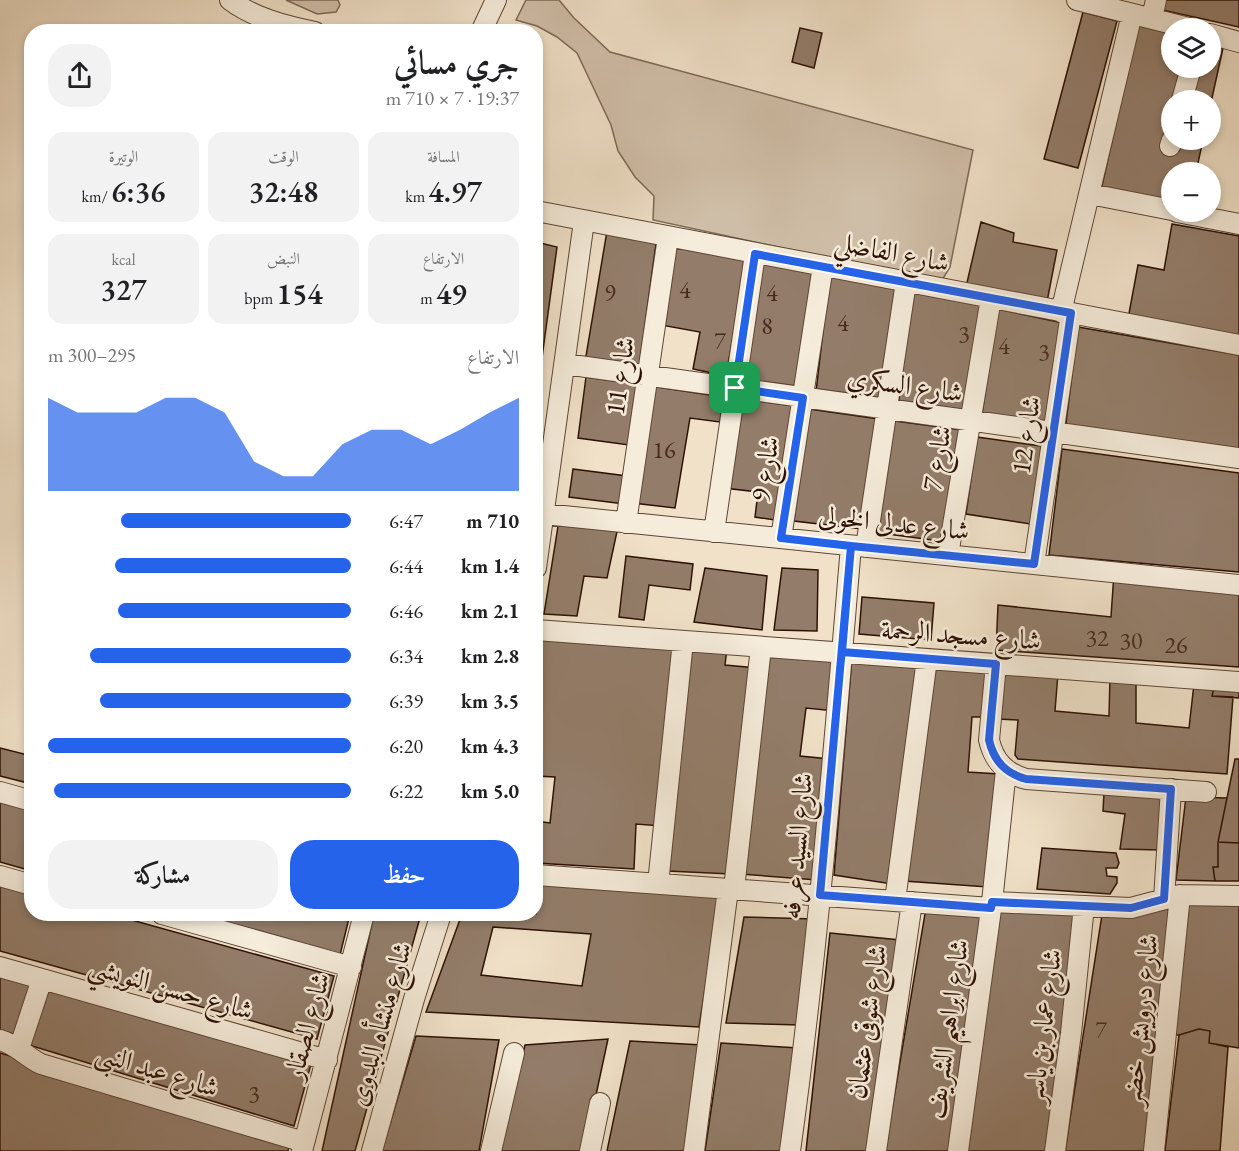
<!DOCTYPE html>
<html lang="ar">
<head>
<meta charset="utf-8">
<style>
	:root { --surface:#fff; --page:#f2f2f2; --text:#202124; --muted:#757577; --accent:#2563eb }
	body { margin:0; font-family:"EB Garamond",Amiri,serif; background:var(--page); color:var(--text); direction:rtl; height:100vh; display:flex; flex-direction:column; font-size:22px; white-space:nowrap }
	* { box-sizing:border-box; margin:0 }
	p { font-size:20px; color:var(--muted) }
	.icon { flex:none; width:33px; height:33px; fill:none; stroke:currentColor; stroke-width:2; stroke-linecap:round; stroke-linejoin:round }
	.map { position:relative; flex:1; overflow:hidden; direction:ltr }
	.panel { position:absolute; left:24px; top:24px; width:519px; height:897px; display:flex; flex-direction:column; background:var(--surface); border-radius:24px; box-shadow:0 3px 9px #0003; direction:rtl }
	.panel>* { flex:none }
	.tools { position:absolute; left:1161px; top:18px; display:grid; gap:12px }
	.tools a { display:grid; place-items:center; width:60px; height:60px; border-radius:50%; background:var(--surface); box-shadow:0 3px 9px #0003; font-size:30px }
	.pin { position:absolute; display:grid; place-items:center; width:51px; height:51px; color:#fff; margin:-26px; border-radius:12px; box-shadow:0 3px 9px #0006 }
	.round { display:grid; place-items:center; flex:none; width:63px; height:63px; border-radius:24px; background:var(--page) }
	.overview { display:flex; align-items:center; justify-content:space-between; height:102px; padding:0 24px }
	h1 { font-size:33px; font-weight:600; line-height:45px }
	.figures { display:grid; grid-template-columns:repeat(3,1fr); gap:9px; height:102px; padding:6px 24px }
	.figures div { display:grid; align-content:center; border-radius:15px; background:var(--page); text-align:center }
	.figures b { font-size:30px; font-weight:600 }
	.figures small { font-size:16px; font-weight:400 }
	.figures p { font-size:16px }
	.chart { height:168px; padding:12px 24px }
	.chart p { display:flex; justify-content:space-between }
	.chart svg { width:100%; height:108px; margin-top:6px; fill:var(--accent); opacity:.7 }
	.action { display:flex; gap:12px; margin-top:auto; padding:12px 24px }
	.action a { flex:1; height:69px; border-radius:24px; background:var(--accent); color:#fff; font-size:24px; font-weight:600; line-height:69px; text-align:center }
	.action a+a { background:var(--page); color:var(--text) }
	ul { padding:0 24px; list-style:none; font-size:20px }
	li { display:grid; grid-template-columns:96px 72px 1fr; align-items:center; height:45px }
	li i { height:15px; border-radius:8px; background:var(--accent) }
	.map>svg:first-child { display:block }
	.green { fill:#cfbea7; stroke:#7e6856; stroke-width:1.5 }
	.building { fill:#937d6a; stroke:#2e1105; stroke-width:1.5; fill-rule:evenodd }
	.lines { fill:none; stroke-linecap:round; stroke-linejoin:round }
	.minor-casing { stroke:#5e4536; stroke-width:22 }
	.minor { stroke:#f5ecdb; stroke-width:20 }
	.route-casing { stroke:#fff; stroke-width:12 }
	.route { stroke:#2563eb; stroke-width:8 }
	.labels { text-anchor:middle; stroke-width:5; stroke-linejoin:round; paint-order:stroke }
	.number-label { font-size:24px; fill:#472c1e }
	.street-label { font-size:27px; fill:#2e1105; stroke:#f5ecdb }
</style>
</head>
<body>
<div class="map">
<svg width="1239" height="1151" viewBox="0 0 1239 1151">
	<rect width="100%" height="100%" fill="#f0e1c8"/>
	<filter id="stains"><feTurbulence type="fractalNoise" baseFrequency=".00333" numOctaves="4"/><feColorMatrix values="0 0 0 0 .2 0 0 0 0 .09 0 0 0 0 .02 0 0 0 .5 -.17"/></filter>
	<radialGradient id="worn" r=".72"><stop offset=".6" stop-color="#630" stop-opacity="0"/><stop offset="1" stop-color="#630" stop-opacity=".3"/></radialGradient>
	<path class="green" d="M 286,0 L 338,0 L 340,5 L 336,12 L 317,14 Z
		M 526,0 L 559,0 L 574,18 L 610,52 L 973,150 L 950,267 L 941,282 L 653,220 L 654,196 L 635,177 L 618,151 L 611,125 L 577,53 L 557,37 L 537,26 L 516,20 Z"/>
	<path class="building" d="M 1160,0 L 1239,0 L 1239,27 L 1158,9 Z
		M 1083,12 L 1117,21 L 1078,168 L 1044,159 Z
		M 1138,25 L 1172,32 L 1172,68 L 1184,68 L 1176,100 L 1172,100 L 1172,119 L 1164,148 L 1177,140 L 1203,140 L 1196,172 L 1172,172 L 1172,205 L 1101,190 Z
		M 800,28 L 822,33 L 814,68 L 792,62 Z
		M 1210,45 L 1223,48 L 1210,107 L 1210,100 L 1188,100 L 1196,68 L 1210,68 Z
		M 981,222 L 1014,233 L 1013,242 L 1057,250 L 1046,307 L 966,287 Z
		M 1172,224 L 1239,236 L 1239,339 L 1128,319 L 1138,265 L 1164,270 Z
		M 607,231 L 656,244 L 639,369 L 585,362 Z
		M 676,240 L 748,253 L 726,376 L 693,369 L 700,332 L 661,325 Z
		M 536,242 L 557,247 L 536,402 Z
		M 762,256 L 815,268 L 796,388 L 740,380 Z
		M 830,270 L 899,285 L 879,401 L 816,392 Z
		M 910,288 L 985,305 L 968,419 L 898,410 Z
		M 998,309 L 1063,323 L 1049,429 L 981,420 Z
		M 1078,327 L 1239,355 L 1239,456 L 1065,431 Z
		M 586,377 L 637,384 L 629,445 L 578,438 Z
		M 651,386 L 723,397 L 720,422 L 690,418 L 675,508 L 633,503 Z
		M 735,398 L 795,406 L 781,521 L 755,517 L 758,492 L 724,488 Z
		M 809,409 L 879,419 L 862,529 L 794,521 Z
		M 895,421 L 963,430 L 947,542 L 873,532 Z
		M 977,437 L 1048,447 L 1037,525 L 966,514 Z
		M 1062,449 L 1239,473 L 1239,572 L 1049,555 Z
		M 573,469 L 627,476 L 624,504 L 569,497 Z
		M 559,520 L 618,527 L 607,578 L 584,576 L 577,616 L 544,614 Z
		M 626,556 L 693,564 L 690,590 L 649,585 L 644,620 L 619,617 Z
		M 705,568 L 767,576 L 762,630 L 694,622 Z
		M 782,568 L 818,570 L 817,631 L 774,630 Z
		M 1114,573 L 1239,586 L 1239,667 L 996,650 L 998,605 L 1111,617 Z
		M 862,597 L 934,603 L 931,640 L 859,634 Z
		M 540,635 L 678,646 L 662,826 L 636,824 L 634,869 L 536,863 L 536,821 L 550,823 L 555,777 L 536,776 L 536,648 Z
		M 692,647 L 727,648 L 725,665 L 757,668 L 731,874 L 668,871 Z
		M 768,651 L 838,657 L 835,711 L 806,708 L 800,756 L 830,759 L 817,880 L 741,874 Z
		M 852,657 L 923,665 L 892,884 L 834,875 Z
		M 932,665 L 989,669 L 982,717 L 972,717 L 968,772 L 999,774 L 988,887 L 904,881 Z
		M 1005,670 L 1058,673 L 1055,711 L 1109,716 L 1110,677 L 1136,679 L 1136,723 L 1189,728 L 1194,684 L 1215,684 L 1212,696 L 1233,697 L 1227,774 L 1018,759 L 1015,755 L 1018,720 L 998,719 Z
		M 1215,684 L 1239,685 L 1239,698 L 1212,696 Z
		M 0,748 L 32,756 L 32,770 L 28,783 L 0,776 Z
		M 1235,759 L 1239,759 L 1239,843 L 1218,842 Z
		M 1104,793 L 1163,796 L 1160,850 L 1120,849 L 1125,814 L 1103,811 Z
		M 1186,797 L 1227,798 L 1218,842 L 1218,867 L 1213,867 L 1215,881 L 1176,880 Z
		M 0,799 L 32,808 L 32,871 L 0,862 Z
		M 1218,842 L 1239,843 L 1239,881 L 1215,881 L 1213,867 L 1218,867 Z
		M 1042,848 L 1116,853 L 1119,863 L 1117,868 L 1106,868 L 1107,876 L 1117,877 L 1117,883 L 1110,894 L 1037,889 Z
		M 536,880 L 721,889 L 699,1027 L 426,1012 L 462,914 L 536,914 ZM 493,927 L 591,934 L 582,986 L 481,975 Z
		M 0,883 L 32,892 L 32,914 L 110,914 L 334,976 L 317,1039 L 0,951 Z
		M 1183,898 L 1239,900 L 1239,1048 L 1209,1043 L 1210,1031 L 1199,1029 L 1179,1035 L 1171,1035 Z
		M 1174,906 L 1147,1151 L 1065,1151 L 1102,915 Z
		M 926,908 L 983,913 L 950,1151 L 885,1151 Z
		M 1080,910 L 1045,1151 L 968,1151 L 999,912 Z
		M 188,914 L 350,914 L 340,955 Z
		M 374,914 L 421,914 L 355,1151 L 322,1151 Z
		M 744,917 L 814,919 L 801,1025 L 726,1023 Z
		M 830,933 L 900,940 L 868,1151 L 806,1151 Z
		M 0,974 L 31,982 L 13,1041 L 0,1037 Z
		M 45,987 L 311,1064 L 294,1126 L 29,1045 Z
		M 1199,1029 L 1210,1031 L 1209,1043 L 1228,1047 L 1220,1151 L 1165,1151 L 1179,1035 Z
		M 416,1036 L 499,1040 L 479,1151 L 382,1151 Z
		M 608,1039 L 584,1151 L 501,1151 L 525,1045 Z
		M 630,1041 L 702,1045 L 687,1151 L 607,1151 Z
		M 721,1043 L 798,1048 L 784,1151 L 705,1151 Z
		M 0,1053 L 290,1140 L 288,1151 L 0,1151 Z"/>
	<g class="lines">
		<g class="minor-casing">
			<path id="minor" d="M 230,0 C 254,18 285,26 315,32
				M 1077,0 L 1189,28
				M 1152,18 L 1156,0
				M 481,32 L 496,0
				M 1210,34 L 1239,42
				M 1182,100 L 1191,68
				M 1170,146 L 1172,140
				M 1090,194 L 1172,210
				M 536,211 L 1239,345
				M 1177,212 L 1239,224
				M 1061,312 L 1132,14
				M 565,364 L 1239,458
				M 544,514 L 1239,585
				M 626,523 L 668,237
				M 714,532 L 755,254
				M 781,538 L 823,266
				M 866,547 L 906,282
				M 948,555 L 991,298
				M 1034,564 L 1071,313
				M 536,568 L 584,221
				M 536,630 L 1239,682
				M 996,664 L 989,740 C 994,761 1005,773 1026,779 L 1206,792
				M 0,792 L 32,801
				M 536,875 L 991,908
				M 0,876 L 32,885
				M 658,884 L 683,641
				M 734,889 L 761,647
				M 1164,899 L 1171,789
				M 895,901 L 927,659
				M 992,902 L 1131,908 L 1180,895 L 1239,896
				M 162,914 L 351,967
				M 0,967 L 327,1060
				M 0,1040 C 16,1044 26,1057 41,1064 L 304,1142
				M 19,1049 L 42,979
				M 302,1151 L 364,914
				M 372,1151 L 414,999 L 441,914
				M 491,1151 L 514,1053
				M 590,1151 L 600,1103
				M 694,1151 L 728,889
				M 790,1151 C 818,950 834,748 851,546
				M 876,1151 L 912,902
				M 958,1151 L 992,902 L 1006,770
				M 1055,1151 L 1071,1033 L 1084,906
				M 1154,1151 L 1180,895"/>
		</g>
		<use href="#minor" class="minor"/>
	</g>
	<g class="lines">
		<g class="route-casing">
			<path id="route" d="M 735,388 L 803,398 L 781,538 L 851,546 L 820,895 L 991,908 L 992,902 L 1131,908 L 1164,899 L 1171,789 L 1026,779 C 1005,773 994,761 989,740 L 996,664 L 842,652 L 851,546 L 1034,564 L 1071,313 L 755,254 L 735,388"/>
		</g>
		<use href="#route" class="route"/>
	</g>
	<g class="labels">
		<g class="number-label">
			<text x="685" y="298">4</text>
			<text x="610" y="301">9</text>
			<text x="772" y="301">4</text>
			<text x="843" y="331">4</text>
			<text x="767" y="334">8</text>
			<text x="964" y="342">3</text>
			<text x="720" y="349">7</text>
			<text x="1004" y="354">4</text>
			<text x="1044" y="360">3</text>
			<text x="664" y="458">16</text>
			<text x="1097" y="646">32</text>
			<text x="1131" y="649">30</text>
			<text x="1176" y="653">26</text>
			<text x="1101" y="1038">7</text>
			<text x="254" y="1102">3</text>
		</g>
		<g class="street-label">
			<text transform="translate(892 252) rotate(11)" y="9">شارع الفاضلي</text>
			<text transform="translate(620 376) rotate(-82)" y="9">شارع 11</text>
			<text transform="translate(905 385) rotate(8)" y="9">شارع السكري</text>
			<text transform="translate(1026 435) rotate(-82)" y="9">شارع 12</text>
			<text transform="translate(937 458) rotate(-80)" y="9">شارع 7</text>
			<text transform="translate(765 469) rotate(-81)" y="9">شارع 9</text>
			<text transform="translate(894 523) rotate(6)" y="9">شارع عدلى الخولى</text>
			<text transform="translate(961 635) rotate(4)" y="9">شارع مسجد الرحمة</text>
			<text transform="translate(797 846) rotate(-85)" y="9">شارع السيد عرفه</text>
			<text transform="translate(171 988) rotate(16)" y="9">شارع حسن النويشي</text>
			<text transform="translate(1140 1020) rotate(-84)" y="9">شارع درويش خضر</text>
			<text transform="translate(867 1022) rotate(-82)" y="9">شارع شوقى عثمان</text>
			<text transform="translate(380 1024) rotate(-74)" y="9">شارع منشأه البدوى</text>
			<text transform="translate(307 1026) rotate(-75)" y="9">شارع الصقار</text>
			<text transform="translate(1043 1026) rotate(-83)" y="9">شارع عمار بن ياسر</text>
			<text transform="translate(947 1029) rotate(-82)" y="9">شارع ابراهيم الشريف</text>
			<text transform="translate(157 1070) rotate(17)" y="9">شارع عبد النبى</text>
		</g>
	</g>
	<rect width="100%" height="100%" filter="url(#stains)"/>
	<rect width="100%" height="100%" fill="url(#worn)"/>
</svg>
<div class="tools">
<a><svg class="icon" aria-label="layers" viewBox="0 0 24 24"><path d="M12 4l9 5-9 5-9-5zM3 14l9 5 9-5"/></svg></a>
<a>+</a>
<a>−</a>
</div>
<div class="pin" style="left:735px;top:388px;background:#1e9e55"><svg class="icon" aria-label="arrive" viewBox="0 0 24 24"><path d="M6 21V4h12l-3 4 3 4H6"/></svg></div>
<section class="panel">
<div class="overview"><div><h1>جري مسائي</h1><p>19:37 · 7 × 710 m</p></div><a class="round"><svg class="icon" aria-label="share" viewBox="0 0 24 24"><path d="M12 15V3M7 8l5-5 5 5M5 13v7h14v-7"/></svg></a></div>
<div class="figures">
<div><p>المسافة</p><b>4.97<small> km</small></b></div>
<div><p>الوقت</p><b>32:48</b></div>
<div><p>الوتيرة</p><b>6:36<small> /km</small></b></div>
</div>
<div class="figures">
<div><p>الارتفاع</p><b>49<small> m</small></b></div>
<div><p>النبض</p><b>154<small> bpm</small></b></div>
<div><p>kcal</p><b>327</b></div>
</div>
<div class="chart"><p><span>الارتفاع</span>295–300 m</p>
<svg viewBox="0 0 160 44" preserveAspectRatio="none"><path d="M0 44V6L10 12L20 12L30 12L40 6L50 6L60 12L70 32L80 38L90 38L100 25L110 19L120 19L130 25L140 19L150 12L160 6V44z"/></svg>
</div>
<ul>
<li><b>710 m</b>6:47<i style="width:76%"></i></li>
<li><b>1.4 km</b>6:44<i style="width:78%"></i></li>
<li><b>2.1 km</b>6:46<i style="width:77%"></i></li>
<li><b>2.8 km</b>6:34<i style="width:86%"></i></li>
<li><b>3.5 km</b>6:39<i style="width:83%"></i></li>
<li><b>4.3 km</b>6:20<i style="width:100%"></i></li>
<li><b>5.0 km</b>6:22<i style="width:98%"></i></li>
</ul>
<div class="action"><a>حفظ</a><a>مشاركة</a></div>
</section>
</div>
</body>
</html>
